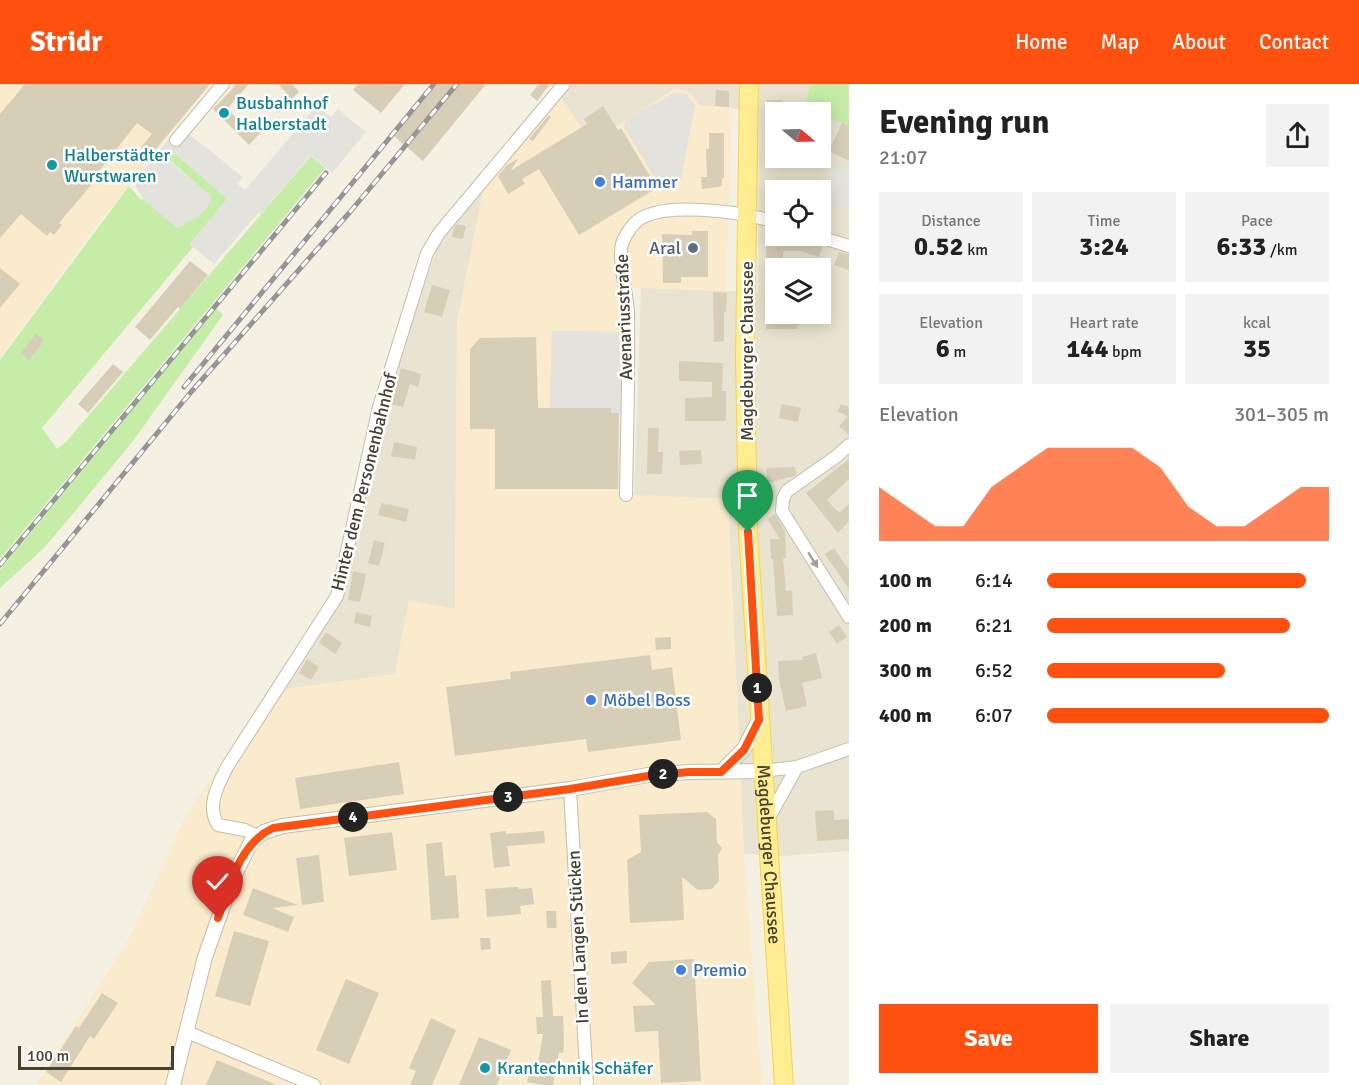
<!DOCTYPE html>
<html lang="en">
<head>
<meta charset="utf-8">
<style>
	:root { --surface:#fff; --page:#f2f2f2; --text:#222; --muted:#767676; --accent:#ff500f }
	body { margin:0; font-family:Signika,sans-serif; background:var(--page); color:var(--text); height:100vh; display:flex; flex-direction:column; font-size:22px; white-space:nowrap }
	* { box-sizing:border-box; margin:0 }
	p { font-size:20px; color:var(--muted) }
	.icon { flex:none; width:33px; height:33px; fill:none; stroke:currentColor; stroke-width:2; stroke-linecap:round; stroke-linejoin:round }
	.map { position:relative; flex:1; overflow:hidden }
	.details { display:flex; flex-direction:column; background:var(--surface); width:510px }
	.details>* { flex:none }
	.needle { width:39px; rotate:109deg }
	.tools { position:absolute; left:765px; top:18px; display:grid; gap:12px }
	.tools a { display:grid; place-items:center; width:66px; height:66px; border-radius:0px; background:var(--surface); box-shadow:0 3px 15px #0003; font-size:30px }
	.scale { position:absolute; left:18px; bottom:15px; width:156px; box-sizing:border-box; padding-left:6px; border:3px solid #474133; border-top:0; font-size:16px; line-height:21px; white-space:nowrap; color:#474133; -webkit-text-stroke:4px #fff; paint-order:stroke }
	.pin { position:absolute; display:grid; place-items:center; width:51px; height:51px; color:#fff; margin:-62px -26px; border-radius:50% 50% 50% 0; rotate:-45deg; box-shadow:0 0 6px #0007 }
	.pin .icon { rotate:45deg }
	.km { position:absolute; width:30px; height:30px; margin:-15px; border-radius:50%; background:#222; color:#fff; font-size:16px; line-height:30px; text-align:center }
	.round { display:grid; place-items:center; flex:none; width:63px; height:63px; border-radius:0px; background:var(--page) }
	.overview { display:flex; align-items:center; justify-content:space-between; height:102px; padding:0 30px }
	h1 { font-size:33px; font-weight:700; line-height:45px }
	.stats { display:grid; grid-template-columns:repeat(3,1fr); gap:9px; height:102px; padding:6px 30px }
	.stats div { display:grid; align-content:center; border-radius:0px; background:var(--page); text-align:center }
	.stats b { font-size:26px; font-weight:700 }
	.stats small { font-size:16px; font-weight:400 }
	.stats p { font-size:16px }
	.chart { height:168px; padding:12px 30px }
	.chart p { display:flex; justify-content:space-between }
	.chart svg { width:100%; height:108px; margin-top:6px; fill:var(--accent); opacity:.7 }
	.button { display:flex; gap:12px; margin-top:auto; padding:12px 30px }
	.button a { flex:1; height:69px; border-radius:0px; background:var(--accent); color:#fff; font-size:24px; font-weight:700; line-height:69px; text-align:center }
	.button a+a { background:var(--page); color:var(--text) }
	ul { padding:0 30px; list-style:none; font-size:20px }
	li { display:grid; grid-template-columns:96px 72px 1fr; align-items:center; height:45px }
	li i { height:15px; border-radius:8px; background:var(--accent) }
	header { display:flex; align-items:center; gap:36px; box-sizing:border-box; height:84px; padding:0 30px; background:var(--accent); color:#fff }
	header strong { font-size:28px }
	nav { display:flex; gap:33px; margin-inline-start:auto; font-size:21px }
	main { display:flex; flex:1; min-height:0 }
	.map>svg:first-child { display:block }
	.residential { fill:#e9e4d1; fill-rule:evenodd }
	.commercial { fill:#f9ebcb }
	.green { fill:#c5eda7 }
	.parking { fill:#e4e2dd }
	.building { fill:#d7ceb8 }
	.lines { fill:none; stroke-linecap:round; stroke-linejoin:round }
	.minor-casing { stroke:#c3bda8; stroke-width:14 }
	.tertiary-casing { stroke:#c3bda8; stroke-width:16 }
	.primary-casing { stroke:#f1d554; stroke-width:20 }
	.minor { stroke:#fff; stroke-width:12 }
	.tertiary { stroke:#fff; stroke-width:14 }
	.primary { stroke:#ffed91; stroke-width:18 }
	.rail-casing { stroke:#959595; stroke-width:5 }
	.rail { stroke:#fff; stroke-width:3; stroke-dasharray:9; stroke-linecap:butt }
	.oneway { fill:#a3a099 }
	.route-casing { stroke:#fff; stroke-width:12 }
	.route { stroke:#ff500f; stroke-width:8 }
	.culture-dot { fill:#0f9aa8; stroke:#fff; stroke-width:2 }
	.shop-dot { fill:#3f7fe0; stroke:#fff; stroke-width:2 }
	.service-dot { fill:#5c6f8a; stroke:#fff; stroke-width:2 }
	.labels { text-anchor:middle; stroke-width:5; stroke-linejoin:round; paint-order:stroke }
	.culture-label { font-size:18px; fill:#0d838f; stroke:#fff; text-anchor:start }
	.shop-label { font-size:18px; fill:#366cbe; stroke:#fff; text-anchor:start }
	.service-label { font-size:18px; fill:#4e5e75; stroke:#fff; text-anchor:end }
	.street-label { font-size:18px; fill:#474133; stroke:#fff }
</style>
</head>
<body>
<header>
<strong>Stridr</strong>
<nav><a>Home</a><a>Map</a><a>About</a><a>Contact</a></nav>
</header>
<main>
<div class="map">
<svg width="849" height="1001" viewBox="0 0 849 1001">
	<rect width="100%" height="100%" fill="#f4f1e3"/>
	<path class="residential" d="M 571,0 L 849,0 L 849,767 L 780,772 L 744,770 L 728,415 L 634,412 L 641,204 L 758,208 L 759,28 L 699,21 L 690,8 L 591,58 L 561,13 ZM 776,28 L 820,28 L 820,74 L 776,74 ZM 776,106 L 820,106 L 820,152 L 776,152 ZM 776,184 L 820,184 L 820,230 L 776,230 Z
		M 484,102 L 457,238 L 455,526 L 409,516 L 395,590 L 286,605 L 341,516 L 371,380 L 401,270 L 438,161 Z"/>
	<path class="commercial" d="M 0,0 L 211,0 L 89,151 L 0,274 Z
		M 676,4 L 690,8 L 699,21 L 732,24 L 726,207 L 641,204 L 618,205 L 624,242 L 621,410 L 728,415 L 744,770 L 762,1001 L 36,1001 L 130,853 L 182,739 L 267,608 L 395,590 L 409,516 L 455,525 L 457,238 L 484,102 L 561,13 L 591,58 Z"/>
	<path class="green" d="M 811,0 L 849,0 L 849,42 L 821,30 L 820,28 L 804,24 Z
		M 175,68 L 227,115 L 190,160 L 193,163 L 42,344 L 57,365 L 66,358 L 311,72 L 325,84 L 0,475 L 0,276 L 129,102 L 140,115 L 144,116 L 211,113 L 169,75 Z
		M 216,224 L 223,231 L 133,357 L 77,425 L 44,464 L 0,504 L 0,486 Z"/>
	<path class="parking" d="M 674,9 L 686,10 L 695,21 L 681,95 L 657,97 L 624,43 L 626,35 Z
		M 317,21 L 331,33 L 338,25 L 366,48 L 332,89 L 311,71 L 261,130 L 259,128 L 214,180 L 190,160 L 227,115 L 174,69 L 169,76 L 211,113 L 211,118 L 201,131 L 177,144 L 144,116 L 134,99 L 179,42 L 243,93 L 237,100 L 245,106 Z
		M 835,78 L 849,84 L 849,126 L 825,118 Z
		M 552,247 L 623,248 L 622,329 L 611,329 L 610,324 L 550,324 Z"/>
	<path class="building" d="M 25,0 L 210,0 L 151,71 L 141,63 L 152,50 L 137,39 L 96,91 L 98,93 L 59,139 L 62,141 L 54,151 L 50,148 L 47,152 L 21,130 L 0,154 L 0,30 Z
		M 235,0 L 249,0 L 227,25 L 250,47 L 264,33 L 270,39 L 249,61 L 213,25 L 235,2 Z
		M 278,0 L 292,0 L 299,8 L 278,29 L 272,23 L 286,8 Z
		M 358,0 L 405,0 L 381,29 L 353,6 Z
		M 437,0 L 486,0 L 423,77 L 394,52 Z
		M 539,0 L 550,0 L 537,17 L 530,11 Z
		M 716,6 L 729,7 L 729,23 L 715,22 Z
		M 767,16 L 783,16 L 783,28 L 776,28 L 776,71 L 765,70 Z
		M 603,22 L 618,46 L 621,44 L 657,104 L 579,151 L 539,85 L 522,95 L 525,100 L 508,110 L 498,92 L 507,81 L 519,74 L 510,87 L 587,40 L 584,35 Z
		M 549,31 L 551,33 L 533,57 L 529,55 Z
		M 842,39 L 849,42 L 849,77 L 829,67 Z
		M 709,49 L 724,49 L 724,94 L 722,94 L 722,101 L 719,103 L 702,105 L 701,93 L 707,93 L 706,65 L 709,65 Z
		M 765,97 L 792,98 L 792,106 L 776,106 L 776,127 L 765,124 Z
		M 457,140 L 466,142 L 463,155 L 452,153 L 454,144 Z
		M 766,146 L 776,146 L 776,152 L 795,152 L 823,162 L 819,173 L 800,167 L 783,167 L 783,184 L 776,184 L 776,230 L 801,230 L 801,241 L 797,241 L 797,245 L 766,245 Z
		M 692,147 L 708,147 L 708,193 L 681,193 L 681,199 L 663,199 L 662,150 L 692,151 Z
		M 839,168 L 849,170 L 849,186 L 834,181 Z
		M 190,177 L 208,191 L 180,225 L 178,223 L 150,256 L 135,243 Z
		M 0,184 L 20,200 L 0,224 Z
		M 432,201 L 450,206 L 442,233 L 424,228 Z
		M 713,208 L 727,209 L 726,228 L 724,228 L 724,257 L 714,258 Z
		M 36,250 L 44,257 L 29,276 L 21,269 Z
		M 536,253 L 538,324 L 611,324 L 611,329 L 619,329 L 618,405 L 495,405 L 495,345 L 470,345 L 470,265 L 480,254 Z
		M 679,277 L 723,279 L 722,307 L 726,307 L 726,337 L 685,337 L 685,314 L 712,313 L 712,298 L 679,297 Z
		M 113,280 L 123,288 L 88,329 L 78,320 Z
		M 401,284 L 421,290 L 418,303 L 410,300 L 403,323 L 390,320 Z
		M 782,320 L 801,324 L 798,338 L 779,334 Z
		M 841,320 L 849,323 L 849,351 L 839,342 L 848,332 L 837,328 Z
		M 648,344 L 659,344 L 658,368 L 663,368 L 662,390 L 647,390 Z
		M 394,358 L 417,363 L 415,376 L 391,372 Z
		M 701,366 L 702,380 L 680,381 L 679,367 Z
		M 849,375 L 849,395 L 827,416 L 837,427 L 840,428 L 849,420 L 849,437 L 838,449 L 806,409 Z
		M 795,383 L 797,390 L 794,392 L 768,399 L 766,384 Z
		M 382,419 L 409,425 L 406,438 L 378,431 Z
		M 775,430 L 785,447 L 786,474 L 783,475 L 786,507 L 792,506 L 793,531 L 777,532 L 773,475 L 771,475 L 770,455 L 780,455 L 767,435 Z
		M 374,456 L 385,459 L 379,482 L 368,479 Z
		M 834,464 L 849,486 L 849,505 L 825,470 Z
		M 353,487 L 366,490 L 360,518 L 348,516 Z
		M 356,528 L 372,532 L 370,543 L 354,539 Z
		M 839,541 L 847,553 L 837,560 L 829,548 Z
		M 326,548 L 342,559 L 335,570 L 319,559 Z
		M 671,553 L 671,565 L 656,566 L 655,554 Z
		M 816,569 L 822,594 L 802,599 L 807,622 L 786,627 L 779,596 L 778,577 L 803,576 L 802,573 Z
		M 650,571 L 652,586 L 672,583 L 681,656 L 588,668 L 586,655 L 455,672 L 446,603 L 511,595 L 510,588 Z
		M 307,575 L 319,583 L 311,596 L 299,589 Z
		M 399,678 L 404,710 L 300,725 L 295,694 Z
		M 834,726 L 834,736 L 849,735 L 849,755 L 817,757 L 815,727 Z
		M 707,728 L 716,735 L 717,758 L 722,764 L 718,771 L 719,797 L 712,805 L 698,806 L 682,793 L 684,836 L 630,839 L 627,776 L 641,768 L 639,731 Z
		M 506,747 L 506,750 L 544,747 L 545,759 L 507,762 L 510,782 L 494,784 L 490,749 Z
		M 392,748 L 397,786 L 349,792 L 344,754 Z
		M 442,758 L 445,792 L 456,791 L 459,834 L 431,836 L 426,760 Z
		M 319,771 L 324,818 L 302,821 L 296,774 Z
		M 518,803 L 519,805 L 532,804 L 534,820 L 520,822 L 521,830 L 487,833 L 485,805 Z
		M 253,804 L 298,821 L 272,824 L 294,833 L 288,848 L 243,831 Z
		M 546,827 L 556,827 L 557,844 L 547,844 Z
		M 234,847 L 269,857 L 250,922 L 215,912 Z
		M 480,854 L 490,854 L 491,865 L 481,866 Z
		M 627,867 L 627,879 L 611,880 L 611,868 Z
		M 694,875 L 701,997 L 661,999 L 658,947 L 635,948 L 633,922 L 656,921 L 632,899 L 649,878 Z
		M 346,895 L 379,909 L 349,980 L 316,966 Z
		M 551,896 L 553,932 L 563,932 L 564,962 L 563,969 L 559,968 L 553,1001 L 545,1001 L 527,998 L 531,978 L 538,979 L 543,950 L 537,950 L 536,933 L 543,933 L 541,897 Z
		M 102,909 L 118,919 L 94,955 L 90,952 L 61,998 L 46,988 L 76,942 L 79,944 Z
		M 431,934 L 456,946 L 432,1001 L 410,1001 L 416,987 L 409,984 Z
		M 479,953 L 511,966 L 497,1001 L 459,1001 Z
		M 217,976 L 277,1001 L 206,1001 Z"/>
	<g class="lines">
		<g class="minor-casing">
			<path id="minor" d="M 176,56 L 223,0
				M 817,152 L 849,162
				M 849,361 L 837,372 L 787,407 L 783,415 L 782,427 L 849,533
				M 626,411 C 627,350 629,289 628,228 C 627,211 618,174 622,160 C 624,153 629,146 634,140 C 657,114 744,129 776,138
				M 762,687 L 797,683 L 849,665
				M 570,705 L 587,1001
				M 768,735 L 797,683
				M 257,752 L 245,746 L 218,741 C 206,722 218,701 227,683 L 337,512 L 379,323 L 427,169 L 439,149 L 564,0
				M 187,948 L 314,1001"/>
		</g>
		<g class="tertiary-casing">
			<path id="tertiary" d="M 721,688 L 744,665 L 759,636
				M 173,1001 L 205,873 L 233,794 L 251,758 L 264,748 L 283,742 L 570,705 L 648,691 L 689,688 L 762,687"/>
		</g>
		<g class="primary-casing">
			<g id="primary">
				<path id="s1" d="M 749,0 L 745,275 L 748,448 L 784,1001"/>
			</g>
		</g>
		<use href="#minor" class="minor"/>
		<use href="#tertiary" class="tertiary"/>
		<use href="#primary" class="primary"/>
		<g class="rail-casing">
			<path id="rail" d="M 184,303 L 434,0
				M 0,481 L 326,89
				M 0,540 L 191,308 L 350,128 L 457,0"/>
		</g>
		<use href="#rail" class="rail"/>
	</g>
	<defs><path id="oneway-solid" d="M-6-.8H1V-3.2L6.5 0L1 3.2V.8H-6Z" transform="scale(1.5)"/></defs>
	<use class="oneway" href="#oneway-solid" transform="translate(813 476) rotate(58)"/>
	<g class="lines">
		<g class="route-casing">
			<path id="route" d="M 218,834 C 230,801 239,760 273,744 L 570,705 L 648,692 L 689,688 L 721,688 L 744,666 L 759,636 L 748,448"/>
		</g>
		<use href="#route" class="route"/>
	</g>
	<g class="culture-dot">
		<circle cx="224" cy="29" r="6"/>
		<circle cx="52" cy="81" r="6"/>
		<circle cx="485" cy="984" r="6"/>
	</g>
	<g class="shop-dot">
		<circle cx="600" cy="98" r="6"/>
		<circle cx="591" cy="616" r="6"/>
		<circle cx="681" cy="886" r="6"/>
	</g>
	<circle class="service-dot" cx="693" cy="164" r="6"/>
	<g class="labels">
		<g class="culture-label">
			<text x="236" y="25">Busbahnhof<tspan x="236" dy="21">Halberstadt</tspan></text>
			<text x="64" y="77">Halberstädter<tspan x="64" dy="21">Wurstwaren</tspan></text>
			<text x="497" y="990">Krantechnik Schäfer</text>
		</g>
		<g class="shop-label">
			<text x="612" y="104">Hammer</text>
			<text x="603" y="622">Möbel Boss</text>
			<text x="693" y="892">Premio</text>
		</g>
		<g class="service-label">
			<text x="681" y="170">Aral</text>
		</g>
		<g class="street-label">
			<text transform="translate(624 233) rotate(-92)" y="6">Avenariusstraße</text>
			<text transform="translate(747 267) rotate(-90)" y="6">Magdeburger Chaussee</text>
			<text transform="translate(364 398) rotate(-76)" y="6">Hinter dem Personenbahnhof</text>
			<text dy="6" stroke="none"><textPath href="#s1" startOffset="771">Magdeburger Chaussee</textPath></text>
			<text transform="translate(578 853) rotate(-93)" y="6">In den Langen Stücken</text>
		</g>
	</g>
</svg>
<div class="tools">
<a><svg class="needle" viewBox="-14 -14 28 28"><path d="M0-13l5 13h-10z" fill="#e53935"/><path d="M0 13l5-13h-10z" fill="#767676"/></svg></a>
<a><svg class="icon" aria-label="locate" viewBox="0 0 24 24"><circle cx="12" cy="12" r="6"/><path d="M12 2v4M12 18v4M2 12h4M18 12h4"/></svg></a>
<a><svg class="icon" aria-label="layers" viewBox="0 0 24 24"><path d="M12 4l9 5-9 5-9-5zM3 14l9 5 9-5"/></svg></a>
</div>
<div class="scale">100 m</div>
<div class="pin" style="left:748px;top:448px;background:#1e9e55"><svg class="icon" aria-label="arrive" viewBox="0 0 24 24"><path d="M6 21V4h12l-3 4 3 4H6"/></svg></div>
<div class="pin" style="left:218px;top:834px;background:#d93025"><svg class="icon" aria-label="check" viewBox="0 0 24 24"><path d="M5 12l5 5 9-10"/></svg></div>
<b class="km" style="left:757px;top:604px">1</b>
<b class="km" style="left:663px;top:690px">2</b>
<b class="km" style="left:508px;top:713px">3</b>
<b class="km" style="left:353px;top:733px">4</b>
</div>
<section class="details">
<div class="overview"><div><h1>Evening run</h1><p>21:07</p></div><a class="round"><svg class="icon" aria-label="share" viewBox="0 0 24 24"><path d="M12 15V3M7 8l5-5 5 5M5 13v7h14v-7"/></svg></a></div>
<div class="stats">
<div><p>Distance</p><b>0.52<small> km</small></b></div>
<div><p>Time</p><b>3:24</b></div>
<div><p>Pace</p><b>6:33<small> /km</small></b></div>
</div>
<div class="stats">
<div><p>Elevation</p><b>6<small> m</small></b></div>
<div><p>Heart rate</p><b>144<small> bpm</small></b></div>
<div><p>kcal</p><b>35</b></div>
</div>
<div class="chart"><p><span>Elevation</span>301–305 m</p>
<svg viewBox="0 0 160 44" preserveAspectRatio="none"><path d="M0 44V22L10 30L20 38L30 38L40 22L50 14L60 6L70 6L80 6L90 6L100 14L110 30L120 38L130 38L140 30L150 22L160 22V44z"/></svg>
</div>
<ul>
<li><b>100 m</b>6:14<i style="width:92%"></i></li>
<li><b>200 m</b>6:21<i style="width:86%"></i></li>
<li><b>300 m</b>6:52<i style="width:63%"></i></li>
<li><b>400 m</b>6:07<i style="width:100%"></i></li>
</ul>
<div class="button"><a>Save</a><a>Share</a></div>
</section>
</main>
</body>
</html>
